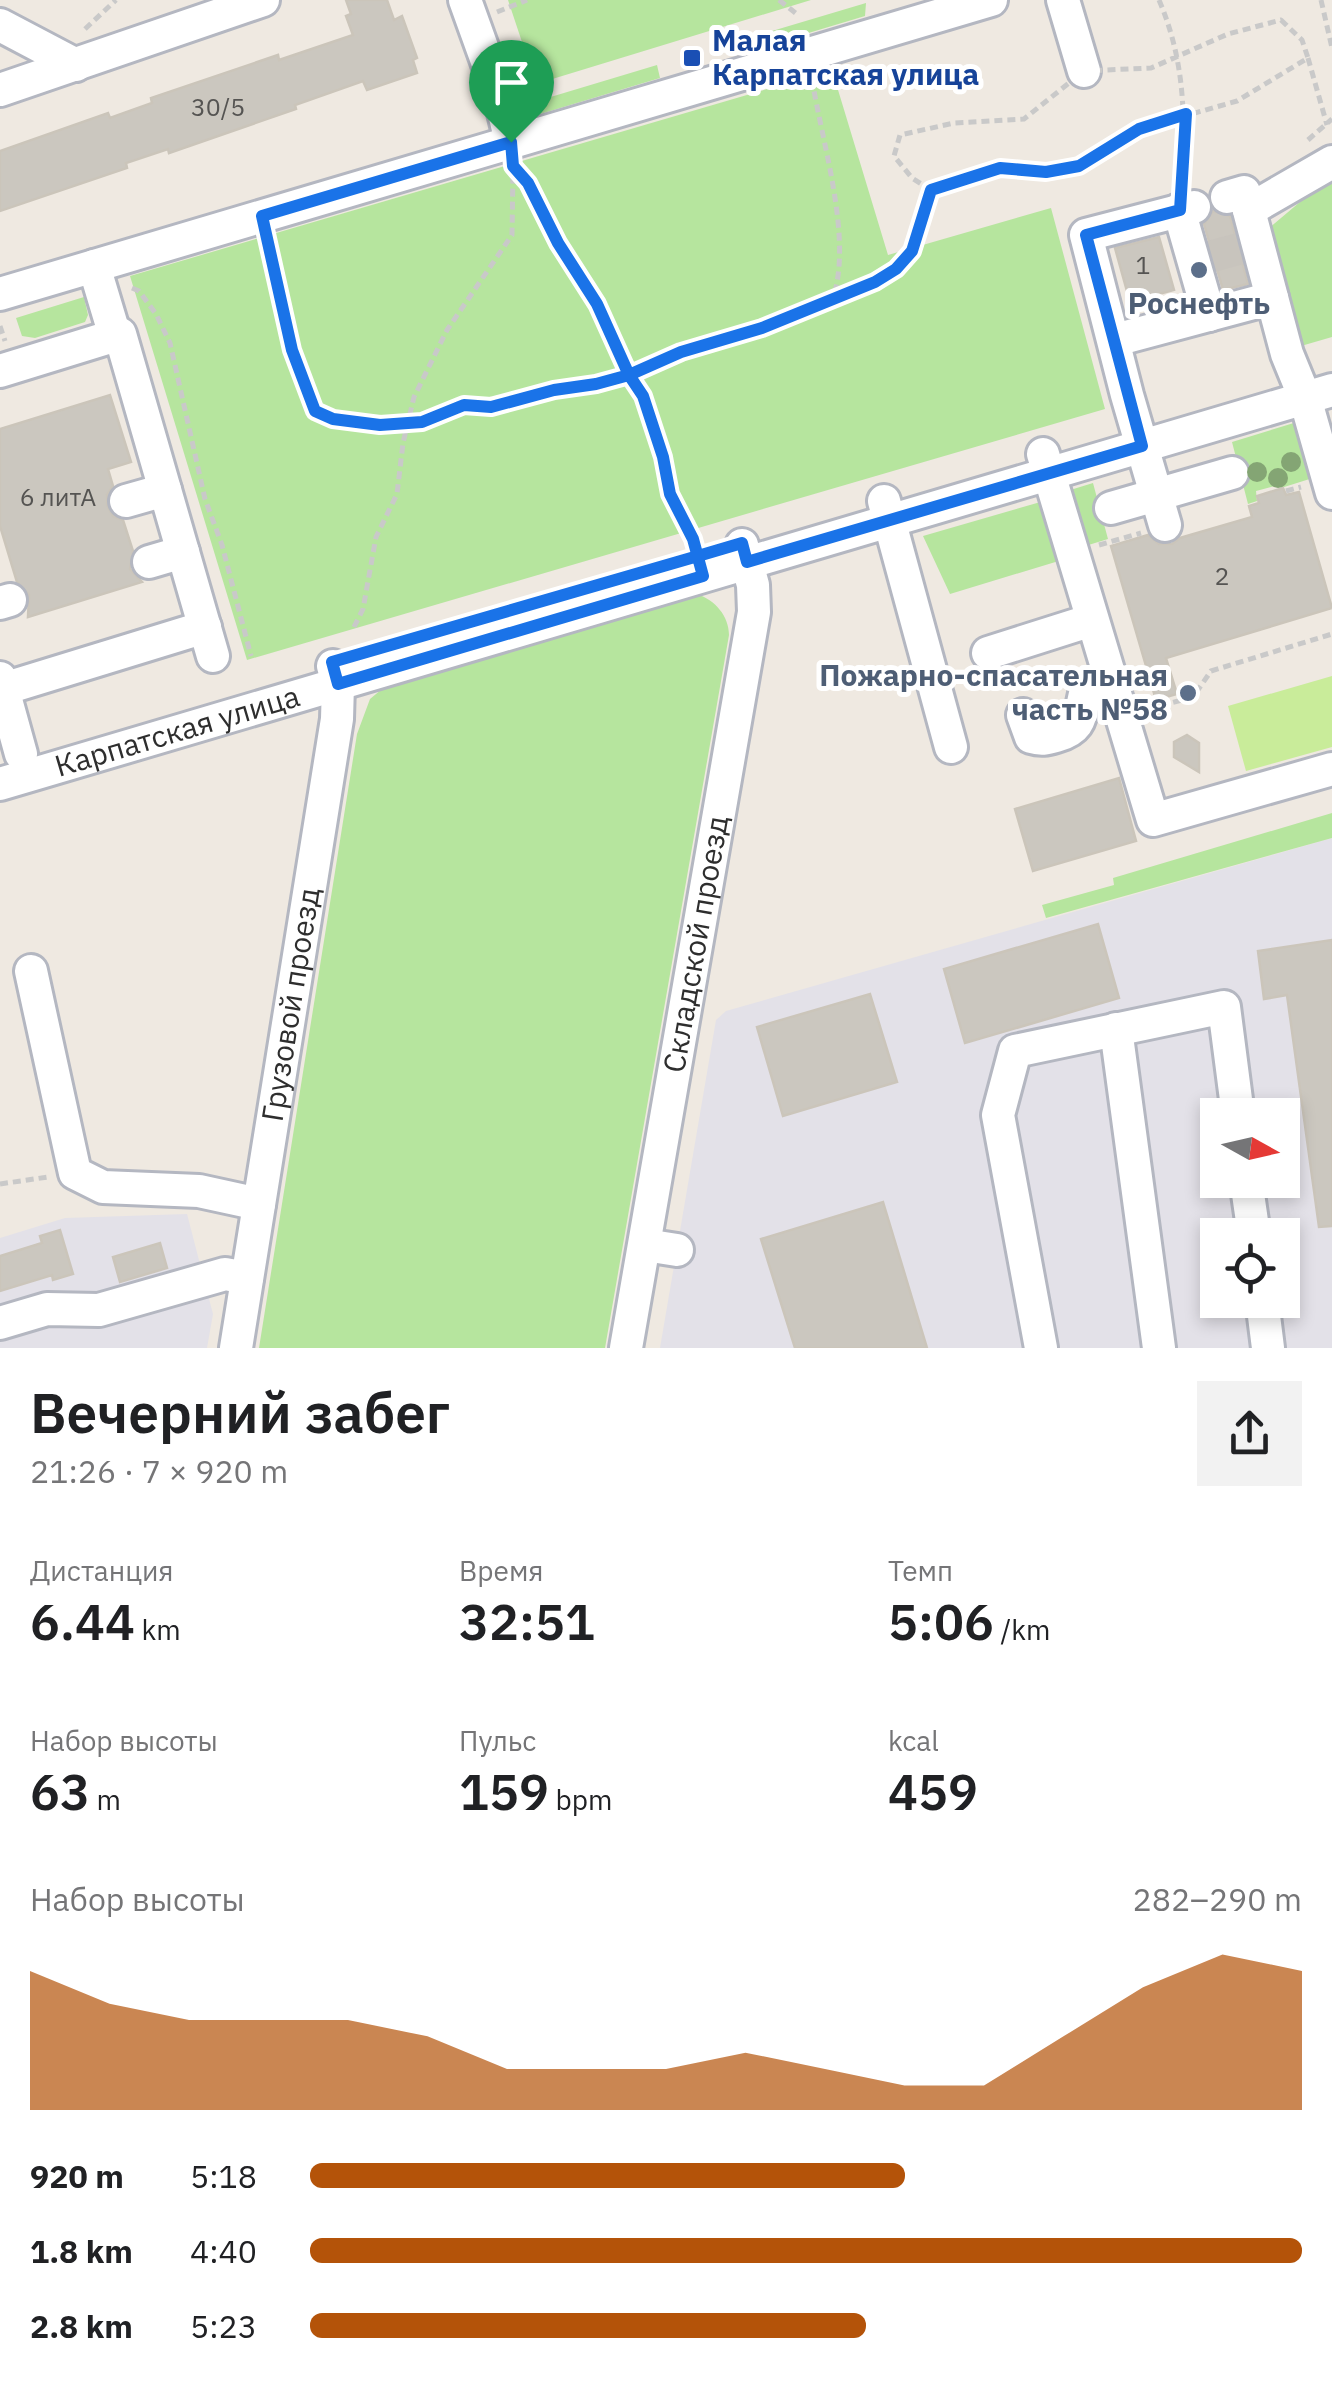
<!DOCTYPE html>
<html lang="ru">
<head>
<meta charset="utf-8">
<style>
	:root { --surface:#fff; --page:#f2f2f2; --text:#202124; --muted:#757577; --accent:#b45309 }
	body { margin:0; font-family:"IBM Plex Sans",sans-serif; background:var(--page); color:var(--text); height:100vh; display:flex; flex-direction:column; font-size:38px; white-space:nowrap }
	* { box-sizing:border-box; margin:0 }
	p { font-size:32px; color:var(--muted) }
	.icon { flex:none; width:55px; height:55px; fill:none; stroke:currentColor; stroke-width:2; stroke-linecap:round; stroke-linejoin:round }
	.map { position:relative; height:1348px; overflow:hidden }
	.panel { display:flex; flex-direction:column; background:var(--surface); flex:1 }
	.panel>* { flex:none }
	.needle { width:65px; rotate:98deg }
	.fabs { position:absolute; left:1200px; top:1098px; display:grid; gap:20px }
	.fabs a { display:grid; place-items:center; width:100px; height:100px; border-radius:0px; background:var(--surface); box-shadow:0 5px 15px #0003; font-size:50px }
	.pin { position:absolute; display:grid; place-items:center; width:85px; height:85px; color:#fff; margin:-102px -42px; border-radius:50% 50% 50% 0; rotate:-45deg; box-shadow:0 0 10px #0007 }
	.pin .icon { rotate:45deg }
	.round { display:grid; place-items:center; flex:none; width:105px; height:105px; border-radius:0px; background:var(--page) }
	.summary { display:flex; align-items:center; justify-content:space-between; height:170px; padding:0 30px }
	h1 { font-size:55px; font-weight:600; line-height:75px }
	.stats { display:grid; grid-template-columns:repeat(3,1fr); gap:15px; height:170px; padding:10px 30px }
	.stats div { display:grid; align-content:center }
	.stats b { font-size:50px; font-weight:600 }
	.stats small { font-size:28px; font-weight:400 }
	.stats p { font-size:28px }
	.chart { height:280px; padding:20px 30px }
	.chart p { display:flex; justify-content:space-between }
	.chart svg { width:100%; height:180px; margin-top:10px; fill:var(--accent); opacity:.7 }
	ul { padding:0 30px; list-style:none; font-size:32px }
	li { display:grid; grid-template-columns:160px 120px 1fr; align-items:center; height:75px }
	li i { height:25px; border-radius:12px; background:var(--accent) }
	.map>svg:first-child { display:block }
	.industrial { fill:#e3e1e8; fill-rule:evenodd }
	.green { fill:#b6e59e }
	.pitch { fill:#c9ec9a }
	.building { fill:#cbc7bf; stroke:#cbc5ba; stroke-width:2.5 }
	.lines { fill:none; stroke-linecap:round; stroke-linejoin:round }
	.minor-tunnel { stroke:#c8c4bd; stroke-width:32; stroke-dasharray:32 16; stroke-linecap:butt }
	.minor-casing { stroke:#b4b7c1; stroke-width:38 }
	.path { stroke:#c9c9c9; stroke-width:5; stroke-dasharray:8 5; stroke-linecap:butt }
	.minor { stroke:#fff; stroke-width:32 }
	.tree { fill:#84a574 }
	.route-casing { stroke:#fff; stroke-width:20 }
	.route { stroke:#1a73e8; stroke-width:12 }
	.transit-dot { fill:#1a4fb4; stroke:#fff; stroke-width:4 }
	.service-dot { fill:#5c6f8a; stroke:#fff; stroke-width:4 }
	.labels { text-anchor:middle; stroke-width:10; stroke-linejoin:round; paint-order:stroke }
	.number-label { font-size:25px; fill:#555452 }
	.transit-label { font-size:30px; font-weight:bold; fill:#164399; stroke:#fff; text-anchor:start }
	.service-label { font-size:30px; font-weight:bold; fill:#4e5e75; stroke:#fff }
	.street-label { font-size:30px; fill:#2e2e2e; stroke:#fff }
</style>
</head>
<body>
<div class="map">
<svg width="1332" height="1348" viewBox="0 0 1332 1348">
	<rect width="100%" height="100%" fill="#efe9e1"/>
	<path class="industrial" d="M 1332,838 L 1332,1348 L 660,1348 L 716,1020 L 726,1011 ZM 1218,1115 L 1282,1115 L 1282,1180 L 1218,1180 ZM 1218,1235 L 1282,1235 L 1282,1300 L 1218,1300 Z
		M 187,1214 L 213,1314 L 207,1348 L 0,1348 L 0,1238 L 65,1218 Z"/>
	<path class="green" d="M 508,0 L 811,0 L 536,84 Z
		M 866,3 L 865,16 L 732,56 L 728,44 Z
		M 657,65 L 660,78 L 517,121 L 514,108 Z
		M 832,70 L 888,255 L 1051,208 L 1105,409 L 247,660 L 130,276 Z
		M 1332,175 L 1332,337 L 1301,346 L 1269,228 Z
		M 84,297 L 88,315 L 85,322 L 35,338 L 22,336 L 16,318 Z
		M 1297,422 L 1316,477 L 1281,488 L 1279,485 L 1256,491 L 1257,501 L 1248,504 L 1232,442 Z
		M 1093,483 L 1108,539 L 1082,547 L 1067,491 Z
		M 1044,501 L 1062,560 L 950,594 L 923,536 Z
		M 697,594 C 715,600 729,616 729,635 L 605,1348 L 259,1348 L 357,734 L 370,699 L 388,684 Z
		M 1332,813 L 1332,838 L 1046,918 L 1042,905 L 1114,885 L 1113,878 Z"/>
	<path class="pitch" d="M 1332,676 L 1332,747 L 1246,771 L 1228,706 Z"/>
	<path class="building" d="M 346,0 L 387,0 L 394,20 L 402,16 L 417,58 L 413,60 L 417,73 L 367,90 L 363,81 L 295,105 L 296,109 L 169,153 L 168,149 L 126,163 L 127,168 L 0,211 L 0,151 L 108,113 L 110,118 L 152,103 L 151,98 L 278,55 L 279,60 L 353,35 L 346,16 L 351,14 Z
		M 1213,211 L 1230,216 L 1248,284 L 1223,290 L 1204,224 Z
		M 1159,237 L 1174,290 L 1130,302 L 1115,248 Z
		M 110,395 L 131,462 L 108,469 L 113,486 L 107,495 L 107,505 L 113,516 L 123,520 L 133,551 L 130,569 L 142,582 L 28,617 L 29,595 L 17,582 L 0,526 L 0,429 Z
		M 1283,488 L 1286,495 L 1299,492 L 1332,608 L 1166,658 L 1177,694 L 1156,700 L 1111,546 L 1148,535 L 1159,544 L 1172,544 L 1180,538 L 1252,517 L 1249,506 L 1259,503 L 1257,496 Z
		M 1187,735 L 1199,743 L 1199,772 L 1174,757 L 1174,742 Z
		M 1119,778 L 1136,841 L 1033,871 L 1015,809 Z
		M 1098,924 L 1119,998 L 965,1043 L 944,969 Z
		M 1332,940 L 1332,1226 L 1319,1227 L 1287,995 L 1264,999 L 1258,951 Z
		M 870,994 L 897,1082 L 783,1116 L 757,1027 Z
		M 883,1202 L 927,1348 L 795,1348 L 761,1239 Z
		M 60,1230 L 73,1274 L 53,1280 L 52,1275 L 0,1291 L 0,1256 L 42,1243 L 40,1236 Z
		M 160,1243 L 167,1268 L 120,1282 L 113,1257 Z"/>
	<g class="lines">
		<path class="minor-tunnel" d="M 1209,257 L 1242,248"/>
		<g class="minor-casing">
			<g id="minor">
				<path d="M 465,0 L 501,100 L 511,142"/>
				<path d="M 1063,0 L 1084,71"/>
				<path d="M 0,25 L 76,65"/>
				<path d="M 0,90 L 263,0"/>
				<path d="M 1227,197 L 1244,192 L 1287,354 L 1305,398 L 1332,493"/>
				<path d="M 1179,210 L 1209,315"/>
				<path d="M 1249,210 L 1332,162"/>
				<path d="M 94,266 L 115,336"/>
				<path d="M 0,294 L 991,0"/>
				<path d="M 1115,340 L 1272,298"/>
				<path d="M 0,371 L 120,334 L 213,656"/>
				<path d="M 1043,454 L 1153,820 L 1332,769"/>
				<path d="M 126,501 L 165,490"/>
				<path d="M 884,501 L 951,747"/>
				<path d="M 1111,508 L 1232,473"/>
				<path d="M 1165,525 L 1127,395 L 1086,235 L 1194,207"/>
				<path d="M 149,562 L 183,552"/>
				<path d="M 0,603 L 10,600"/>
				<path d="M 988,653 L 1092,620"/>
				<path d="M 0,678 L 21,754"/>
				<path d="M 3,689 L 205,627"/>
				<path d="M 1023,715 L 1031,737 C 1041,740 1046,739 1056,736 C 1084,728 1079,715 1086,690 L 1110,680"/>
				<path id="s1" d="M 0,784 L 1332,390"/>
				<path d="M 31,971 L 75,1173 L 103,1187 L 199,1191 L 259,1204"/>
				<path d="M 1116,1029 L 1159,1348"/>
				<path d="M 1246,1180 L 1254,1235"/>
				<path d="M 645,1245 L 677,1250"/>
				<path d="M 1262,1300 L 1268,1348"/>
				<path d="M 0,1323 L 47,1309 L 99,1310 L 225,1274 L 247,1278"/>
				<path id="s2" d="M 236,1348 L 337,719 L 338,684 L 333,666"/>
				<path id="s3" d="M 626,1348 L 754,612 L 753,585 L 742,545"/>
				<path d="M 1041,1348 L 998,1115 L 1015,1051 L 1224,1007 L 1238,1115"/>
			</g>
		</g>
		<path class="path" d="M 779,0 L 798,15
			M 1159,0 C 1185,61 1186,119 1181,183
			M 1321,0 L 1332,48
			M 497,12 L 527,0
			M 1281,20 L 1302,40 L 1308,58 L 1237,101 L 1139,129 L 1079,166 L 1046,172 L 1001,168 L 931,190 L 912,178 L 894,156 L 900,135 L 954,123 L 1024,119 L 1084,71 L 1151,68 L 1228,34 Z
			M 85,29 L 116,0
			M 1308,58 L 1327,125
			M 812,79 C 822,143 853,238 833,298
			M 1308,140 L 1332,119
			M 515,168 L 529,183 L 558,243 L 597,305 L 630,377 L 643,396 L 663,457 L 670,493 L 681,512 L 696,551
			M 267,244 L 292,350 L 315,411 L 333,419 L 380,425 L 423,422 L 463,405 L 491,407 L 555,390 L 596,384 L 629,375 L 681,352 L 762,327 L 875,282 L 896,269 L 912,251 L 931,190
			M 132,288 L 139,291 L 156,314 L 170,343 L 205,499 L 222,545 L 251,656
			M 0,326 L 5,341
			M 1286,491 L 1301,487
			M 1099,545 L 1141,533
			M 354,627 L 363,609 L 376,537 L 397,494 L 403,443 L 414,397 L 447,330 L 512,235 L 513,170
			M 1148,709 L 1193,697 L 1211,671 L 1332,634
			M 0,1184 L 48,1177"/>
		<use href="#minor" class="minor"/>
	</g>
	<g class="tree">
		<circle cx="1291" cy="462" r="10"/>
		<circle cx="1257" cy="472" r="10"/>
		<circle cx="1278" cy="478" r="10"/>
	</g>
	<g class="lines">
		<g class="route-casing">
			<path id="route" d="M 511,142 L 262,216 L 292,350 L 315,411 L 333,419 L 380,425 L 422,422 L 464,405 L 491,407 L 554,390 L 596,384 L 629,375 L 643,396 L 663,457 L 670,494 L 693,539 L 703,576 L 338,684 L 332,662 L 698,556 L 742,543 L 747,562 L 1142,446 L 1086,235 L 1180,210 L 1186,114 L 1139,129 L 1079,166 L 1046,172 L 1000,168 L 931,190 L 912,251 L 896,269 L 875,282 L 762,328 L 681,352 L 629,375 L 597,304 L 558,243 L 528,183 L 513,166 L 511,142"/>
		</g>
		<use href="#route" class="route"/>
	</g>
	<rect class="transit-dot" x="682" y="48" width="20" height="20" rx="5"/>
	<g class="service-dot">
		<circle cx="1199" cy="270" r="10"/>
		<circle cx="1188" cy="693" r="10"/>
	</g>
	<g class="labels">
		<g class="number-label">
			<text x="218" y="116">30/5</text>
			<text x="1143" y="274">1</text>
			<text x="58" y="506">6 литА</text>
			<text x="1222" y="585">2</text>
		</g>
		<g class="transit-label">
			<text x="712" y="51">Малая<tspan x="712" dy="34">Карпатская улица</tspan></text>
		</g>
		<g class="service-label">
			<text x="1199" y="314">Роснефть</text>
			<text x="1168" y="686" text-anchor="end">Пожарно-спасательная<tspan x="1168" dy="34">часть №58</tspan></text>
		</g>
		<g class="street-label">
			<text dy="10" stroke="none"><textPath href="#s1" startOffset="185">Карпатская улица</textPath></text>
			<text dy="10" stroke="none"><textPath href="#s3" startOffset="410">Складской проезд</textPath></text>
			<text dy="10" stroke="none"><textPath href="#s2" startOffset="348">Грузовой проезд</textPath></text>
		</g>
	</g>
</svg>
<div class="fabs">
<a><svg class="needle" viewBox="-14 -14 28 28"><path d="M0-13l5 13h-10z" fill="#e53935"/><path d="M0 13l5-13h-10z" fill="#757577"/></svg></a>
<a><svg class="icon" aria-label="locate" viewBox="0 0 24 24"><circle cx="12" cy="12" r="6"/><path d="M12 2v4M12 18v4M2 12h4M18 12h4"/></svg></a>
</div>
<div class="pin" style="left:511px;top:142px;background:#1e9e55"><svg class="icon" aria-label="arrive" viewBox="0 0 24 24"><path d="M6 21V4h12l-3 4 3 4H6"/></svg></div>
</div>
<section class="panel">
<div class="summary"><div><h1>Вечерний забег</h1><p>21:26 · 7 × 920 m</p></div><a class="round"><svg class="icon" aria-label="share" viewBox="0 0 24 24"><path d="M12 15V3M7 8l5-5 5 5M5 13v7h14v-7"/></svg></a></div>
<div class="stats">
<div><p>Дистанция</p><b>6.44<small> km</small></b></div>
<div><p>Время</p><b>32:51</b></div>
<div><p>Темп</p><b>5:06<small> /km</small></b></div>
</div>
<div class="stats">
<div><p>Набор высоты</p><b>63<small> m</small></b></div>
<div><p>Пульс</p><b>159<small> bpm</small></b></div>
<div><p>kcal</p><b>459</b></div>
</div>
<div class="chart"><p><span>Набор высоты</span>282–290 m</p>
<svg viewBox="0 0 160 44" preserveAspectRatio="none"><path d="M0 44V10L10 18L20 22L30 22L40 22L50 26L60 34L70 34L80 34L90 30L100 34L110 38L120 38L130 26L140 14L150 6L160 10V44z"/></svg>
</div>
<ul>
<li><b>920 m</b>5:18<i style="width:60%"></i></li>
<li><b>1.8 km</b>4:40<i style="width:100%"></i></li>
<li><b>2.8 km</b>5:23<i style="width:56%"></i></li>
</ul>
</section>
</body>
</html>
